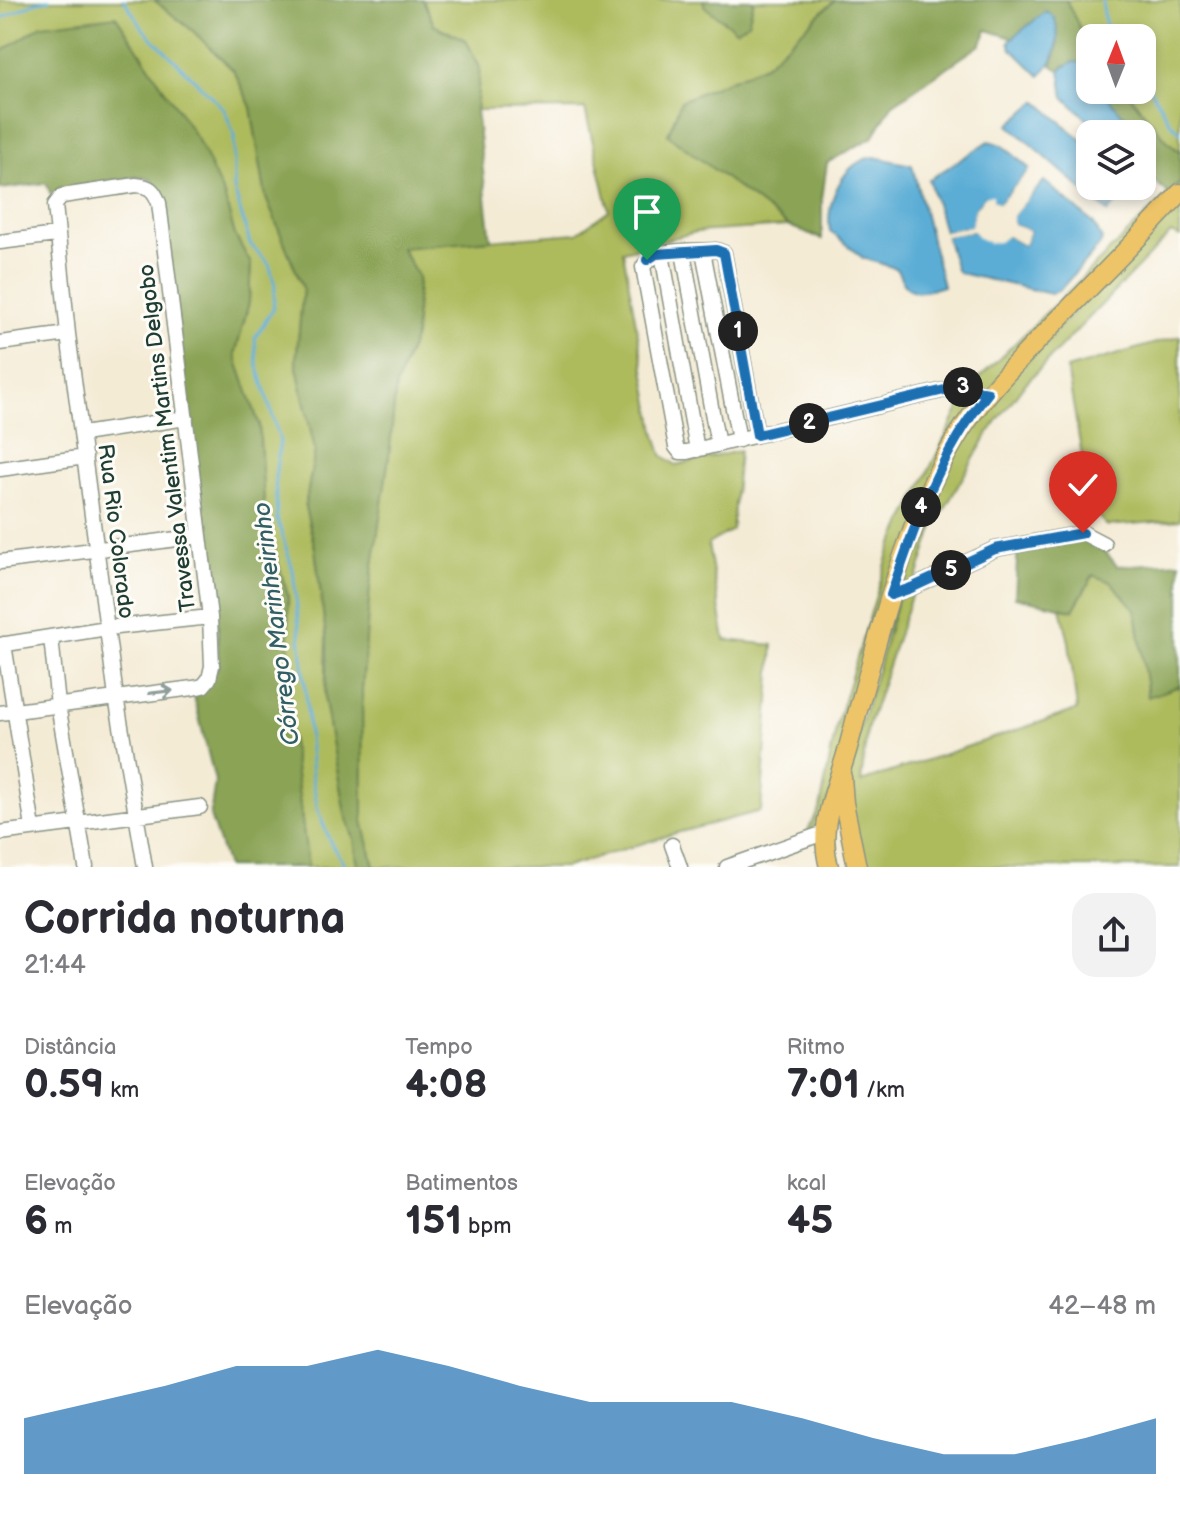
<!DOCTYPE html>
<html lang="pt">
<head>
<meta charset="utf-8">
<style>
	:root { --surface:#fff; --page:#f2f2f3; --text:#2b2b33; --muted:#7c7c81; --accent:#1f6fb2 }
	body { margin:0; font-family:"Balsamiq Sans",sans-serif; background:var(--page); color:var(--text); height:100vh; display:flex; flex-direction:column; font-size:30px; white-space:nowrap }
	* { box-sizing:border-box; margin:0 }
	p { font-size:26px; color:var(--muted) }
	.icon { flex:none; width:44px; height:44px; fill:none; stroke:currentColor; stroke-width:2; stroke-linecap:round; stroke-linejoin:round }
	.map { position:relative; height:867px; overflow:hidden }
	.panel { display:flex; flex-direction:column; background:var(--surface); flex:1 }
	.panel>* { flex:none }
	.needle { width:52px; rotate:1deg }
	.buttons { position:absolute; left:1076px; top:24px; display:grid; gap:16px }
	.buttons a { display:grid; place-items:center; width:80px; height:80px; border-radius:16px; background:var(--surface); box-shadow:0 4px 12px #0003; font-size:40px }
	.pin { position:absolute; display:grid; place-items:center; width:68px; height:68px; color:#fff; margin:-82px -34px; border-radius:50% 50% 50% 0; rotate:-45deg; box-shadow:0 0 8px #0007 }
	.pin .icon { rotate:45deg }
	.km { position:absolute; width:40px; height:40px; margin:-20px; border-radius:50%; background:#222; color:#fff; font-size:22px; line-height:40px; text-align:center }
	.round { display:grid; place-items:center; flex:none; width:84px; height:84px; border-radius:24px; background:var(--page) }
	.headline { display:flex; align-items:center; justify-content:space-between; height:136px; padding:0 24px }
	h1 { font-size:44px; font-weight:800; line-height:60px }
	.figures { display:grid; grid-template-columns:repeat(3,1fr); gap:12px; height:136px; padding:8px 24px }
	.figures div { display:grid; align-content:center }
	.figures b { font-size:40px; font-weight:800 }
	.figures small { font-size:22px; font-weight:400 }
	.figures p { font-size:22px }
	.chart { height:224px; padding:16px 24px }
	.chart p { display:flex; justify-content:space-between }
	.chart svg { width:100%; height:144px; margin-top:8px; fill:var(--accent); opacity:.7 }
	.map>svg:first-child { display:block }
	.green { fill:#aebb5d; stroke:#667c48; stroke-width:2 }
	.forest { fill:#8aa354; stroke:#547044; stroke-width:2 }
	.water { fill:#5cadd6; stroke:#3e7585; stroke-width:2 }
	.pier { fill:#f4ebd5 }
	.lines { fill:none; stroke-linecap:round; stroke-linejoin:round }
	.stream { stroke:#5cadd6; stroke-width:3 }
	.minor-casing { stroke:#8a9484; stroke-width:17 }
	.major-casing { stroke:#8a9484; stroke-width:21 }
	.minor { stroke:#fff; stroke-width:14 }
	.major { stroke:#eec469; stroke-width:18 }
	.oneway { stroke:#8f9e9a }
	.route-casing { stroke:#fff; stroke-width:16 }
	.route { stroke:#1f6fb2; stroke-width:10 }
	.labels { text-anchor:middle; stroke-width:6; stroke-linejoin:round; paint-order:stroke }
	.street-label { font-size:22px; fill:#1f3d34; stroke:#fdfcf7 }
	.water-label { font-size:24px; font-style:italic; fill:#315f65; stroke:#fdfcf7 }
</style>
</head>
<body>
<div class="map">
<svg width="1180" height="867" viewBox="0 0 1180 867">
	<rect width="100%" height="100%" fill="#fdfcf7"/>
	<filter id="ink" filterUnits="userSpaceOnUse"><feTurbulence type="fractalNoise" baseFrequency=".0125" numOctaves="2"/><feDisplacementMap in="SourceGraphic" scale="16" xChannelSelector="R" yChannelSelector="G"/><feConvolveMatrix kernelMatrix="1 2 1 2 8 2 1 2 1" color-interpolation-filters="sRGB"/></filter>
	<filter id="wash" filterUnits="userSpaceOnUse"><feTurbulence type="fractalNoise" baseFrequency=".006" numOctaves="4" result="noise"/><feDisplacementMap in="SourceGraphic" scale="32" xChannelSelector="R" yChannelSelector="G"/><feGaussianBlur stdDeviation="1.8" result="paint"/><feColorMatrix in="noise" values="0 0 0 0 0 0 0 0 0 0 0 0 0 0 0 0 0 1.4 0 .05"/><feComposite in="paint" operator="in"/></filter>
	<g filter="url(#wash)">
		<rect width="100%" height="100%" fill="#f4ebd5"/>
		<path class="green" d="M 0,0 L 154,0 L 193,31 L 234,71 L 251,107 L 266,198 L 303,288 L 296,362 L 315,451 L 305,507 L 315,548 L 327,644 L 325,701 L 345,814 L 354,839 L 358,867 L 308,867 L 290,729 L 288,596 L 265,518 L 259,424 L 235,355 L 249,302 L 251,264 L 235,235 L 224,196 L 141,52 L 42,25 L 0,53 Z
			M 423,0 L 703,0 L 705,7 L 748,23 L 754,0 L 835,0 L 765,65 L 681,101 L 668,135 L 789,226 L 696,232 L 623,251 L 655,431 L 662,455 L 676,465 L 739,451 L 732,530 L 708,544 L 725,640 L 773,645 L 761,811 L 676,833 L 566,867 L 374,867 L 363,821 L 362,690 L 370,586 L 389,456 L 396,385 L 415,336 L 418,277 L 401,247 L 577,233 L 609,210 L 585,109 L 476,110 L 480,68 L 466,40 L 434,25 Z
			M 1066,0 L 1180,0 L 1180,152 L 1168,142 L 1125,90 L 1142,90 L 1142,38 L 1090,38 L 1090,48 L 1081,35 Z
			M 1180,182 L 1180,187 L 952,437 L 819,827 L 808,830 L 820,808 L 837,723 L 890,550 L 969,388 Z
			M 1180,198 L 1180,237 L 1171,233 L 1023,386 L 989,432 L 933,529 L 867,730 L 861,782 L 1077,710 L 1069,642 L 1061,608 L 1073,610 L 1094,575 L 1111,582 L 1136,610 L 1148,696 L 1180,686 L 1180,867 L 860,867 L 845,779 L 926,504 L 984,407 Z
			M 1180,336 L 1180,520 L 1107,526 L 1091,508 L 1067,369 Z"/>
		<path class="forest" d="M 154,0 L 423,0 L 434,25 L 466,40 L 480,68 L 476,110 L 491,240 L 401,248 L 418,277 L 415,336 L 396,385 L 389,456 L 370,586 L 362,690 L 363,821 L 374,867 L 358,867 L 354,839 L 345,814 L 325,701 L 327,644 L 315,548 L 305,507 L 315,451 L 296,362 L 303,288 L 266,198 L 251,107 L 234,71 L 193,31 Z
			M 703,0 L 754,0 L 748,23 L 736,30 L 705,7 Z
			M 835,0 L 1066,0 C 1075,20 1090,42 1090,63 L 1065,65 L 1060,70 L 1051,65 C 1059,51 1060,32 1054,17 L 1046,11 L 1012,38 L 987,30 L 980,45 L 892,105 L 873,137 L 827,163 L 822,199 L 822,239 L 789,226 L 668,135 L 681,101 L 765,65 Z
			M 116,16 L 198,140 L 224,196 L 235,235 L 251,264 L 249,302 L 235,355 L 259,424 L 265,518 L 288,596 L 290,729 L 308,867 L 227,867 L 210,816 L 215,781 L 193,693 L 218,667 L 218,626 L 160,190 L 150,179 L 136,177 L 59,189 L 51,195 L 46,183 L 0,189 L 0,53 L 42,25 Z
			M 1102,90 L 1125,90 L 1168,142 L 1180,152 L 1180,182 L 1169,194 L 1142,170 L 1142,134 L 1105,96 Z
			M 1095,539 L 1117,566 L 1180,562 L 1180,686 L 1148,697 L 1136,610 L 1111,582 L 1093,575 L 1073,610 L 1015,597 L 1018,544 Z"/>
		<path class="water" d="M 1046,11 L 1054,17 C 1062,40 1057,59 1040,76 L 1011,48 L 1009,41 Z
			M 1073,62 L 1090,63 L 1090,90 L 1102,90 L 1139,134 L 1103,134 L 1064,97 L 1060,70 Z
			M 1037,101 L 1090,147 L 1090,186 L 1133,186 L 1108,212 L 1009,125 Z
			M 989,141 L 1002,145 L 1030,169 L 999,204 L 985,196 L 975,209 L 972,226 L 944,231 L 929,180 Z
			M 874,157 L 912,165 L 943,286 C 932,289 914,297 905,285 C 901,280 900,273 895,268 L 863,258 L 830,231 C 825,203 843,161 874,157 Z
			M 1044,181 L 1093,223 L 1102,239 L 1100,245 L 1060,290 L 1051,294 L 960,273 L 956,270 L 946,236 L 974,231 C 986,243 991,244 1007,236 L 1024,245 L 1030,231 L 1013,224 L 1012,216 Z"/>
		<path class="pier" d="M 1033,166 L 1033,172 L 1002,207 L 997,207 L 987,200 L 975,220 L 975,227 L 985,237 L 998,238 L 1007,232 L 1022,239 L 1025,233 L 1010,226 L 1009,214 L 1041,178 L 1046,177 L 1013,216 L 1013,224 L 1030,231 L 1024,245 L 1007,236 L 999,242 L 989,243 L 979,238 L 973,231 L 942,237 L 941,232 L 971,226 L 975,209 L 985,196 L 993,195 L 993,200 L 999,204 Z"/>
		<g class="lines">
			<path class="stream" d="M 124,0 L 144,30 L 224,109 L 234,134 L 234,189 L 250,244 L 269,264 L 275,286 L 273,309 L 255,338 L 257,364 L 280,441 L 275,478 L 277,519 L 293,570 L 306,694 L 312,777 L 318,811 L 331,844 L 344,864 L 343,867
				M 1102,0 L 1105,23 L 1115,38
				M 0,19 L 34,3 L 49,0
				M 1142,75 L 1170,122 L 1180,132"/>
		</g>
	</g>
	<g filter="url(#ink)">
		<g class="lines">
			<g class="minor-casing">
				<path id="minor" d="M 0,242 L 56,235
					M 703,251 L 739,440
					M 683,252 L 718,445
					M 662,254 L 697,450
					M 0,343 L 68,334
					M 83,434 L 186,418
					M 757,435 L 724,253 L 716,250 C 694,252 655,246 643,267 L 676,447 L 680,452 L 687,452 L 957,387 L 988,393
					M 0,469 L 85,457
					M 0,562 L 200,536
					M 891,595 L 911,588 L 995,549 L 1083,533 L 1104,544
					M 51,637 L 58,705 L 86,867
					M 4,644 L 33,828
					M 0,645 L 107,628 L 210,617
					M 0,713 L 193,688 L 203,686 L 209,679 L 212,666 L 210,617 L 159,203 C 154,190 150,186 136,185 L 62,196 L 55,205 L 68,334 L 116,697 L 145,867
					M 0,833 L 200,807
					M 672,845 L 680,867
					M 727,867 L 824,833"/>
			</g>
			<g class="major-casing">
				<path id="major" d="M 842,777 L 844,803 L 857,867
					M 829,867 C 819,831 831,802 842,767 C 848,750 852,732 857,714 C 883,622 905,523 955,440 C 982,395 1021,358 1058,320 C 1099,278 1140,237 1180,193"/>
			</g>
			<use href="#minor" class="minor"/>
			<use href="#major" class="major"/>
		</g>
		<defs><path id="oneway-shaft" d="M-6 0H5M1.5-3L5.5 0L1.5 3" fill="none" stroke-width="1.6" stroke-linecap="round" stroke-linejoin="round" transform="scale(2)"/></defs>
		<use class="oneway" href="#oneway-shaft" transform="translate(161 692) rotate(-7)"/>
	</g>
	<g class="lines" filter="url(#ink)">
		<g class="route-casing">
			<path id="route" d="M 647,260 L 656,254 L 716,250 L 724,253 L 757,435 L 957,387 L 988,393 C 939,455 916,521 891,595 L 911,588 L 995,549 L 1083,533"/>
		</g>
		<use href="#route" class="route"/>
	</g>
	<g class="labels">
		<g class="street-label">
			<text transform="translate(166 438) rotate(-97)" y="8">Travessa Valentim Martins Delgobo</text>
			<text transform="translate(117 531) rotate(83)" y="8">Rua Rio Colorado</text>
		</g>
		<g class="water-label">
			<text transform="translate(276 624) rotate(-97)" y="8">Córrego Marinheirinho</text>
		</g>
	</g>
</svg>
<div class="buttons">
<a><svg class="needle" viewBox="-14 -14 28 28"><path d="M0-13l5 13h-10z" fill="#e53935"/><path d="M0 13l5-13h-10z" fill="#7c7c81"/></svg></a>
<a><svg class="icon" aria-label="layers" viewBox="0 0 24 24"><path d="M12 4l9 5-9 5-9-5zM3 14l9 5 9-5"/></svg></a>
</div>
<div class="pin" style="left:647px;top:260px;background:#1e9e55"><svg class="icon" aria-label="arrive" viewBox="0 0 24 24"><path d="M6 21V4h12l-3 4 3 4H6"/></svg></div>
<div class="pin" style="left:1083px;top:533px;background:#d93025"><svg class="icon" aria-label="check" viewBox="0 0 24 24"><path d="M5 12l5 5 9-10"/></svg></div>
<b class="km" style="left:738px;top:331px">1</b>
<b class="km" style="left:809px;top:423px">2</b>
<b class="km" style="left:963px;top:387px">3</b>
<b class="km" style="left:921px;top:507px">4</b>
<b class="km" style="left:951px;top:570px">5</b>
</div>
<section class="panel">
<div class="headline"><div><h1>Corrida noturna</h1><p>21:44</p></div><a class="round"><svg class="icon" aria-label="share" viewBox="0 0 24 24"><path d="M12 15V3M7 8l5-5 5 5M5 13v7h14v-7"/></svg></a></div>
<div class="figures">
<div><p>Distância</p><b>0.59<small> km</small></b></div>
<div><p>Tempo</p><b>4:08</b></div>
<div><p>Ritmo</p><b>7:01<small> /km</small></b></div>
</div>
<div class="figures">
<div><p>Elevação</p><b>6<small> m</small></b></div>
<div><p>Batimentos</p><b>151<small> bpm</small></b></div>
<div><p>kcal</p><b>45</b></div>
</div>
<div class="chart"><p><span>Elevação</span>42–48 m</p>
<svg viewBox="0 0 160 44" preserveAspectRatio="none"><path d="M0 44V27L10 22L20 17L30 11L40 11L50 6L60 11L70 17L80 22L90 22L100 22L110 27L120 33L130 38L140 38L150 33L160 27V44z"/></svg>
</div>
</section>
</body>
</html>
